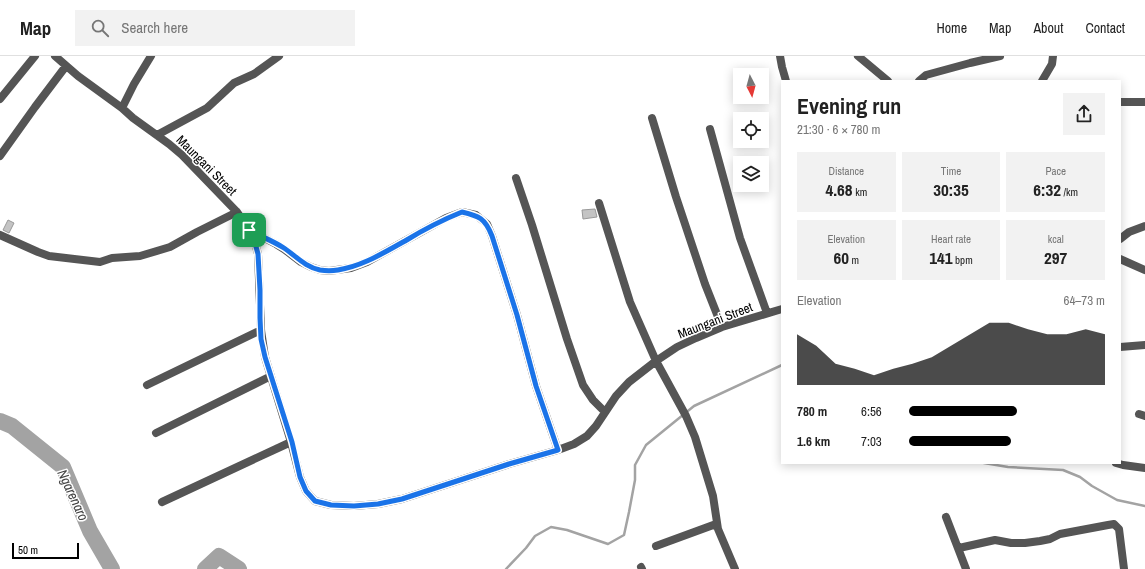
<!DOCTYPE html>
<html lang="en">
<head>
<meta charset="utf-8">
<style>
	:root { --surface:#fff; --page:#f2f2f2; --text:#222; --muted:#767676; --line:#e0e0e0; --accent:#000 }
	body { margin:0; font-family:"Archivo Narrow",sans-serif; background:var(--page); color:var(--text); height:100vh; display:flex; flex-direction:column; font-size:15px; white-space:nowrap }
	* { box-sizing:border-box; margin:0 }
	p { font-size:13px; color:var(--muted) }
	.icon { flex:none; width:22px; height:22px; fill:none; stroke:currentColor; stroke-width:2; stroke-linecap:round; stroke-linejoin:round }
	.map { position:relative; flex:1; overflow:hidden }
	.panel { position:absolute; left:781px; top:24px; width:340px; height:384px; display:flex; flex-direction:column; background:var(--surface); border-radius:0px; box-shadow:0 2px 10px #0003 }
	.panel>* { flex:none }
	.needle { width:26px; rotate:174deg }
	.controls { position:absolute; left:733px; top:12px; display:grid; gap:8px }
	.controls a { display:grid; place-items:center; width:36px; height:36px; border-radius:0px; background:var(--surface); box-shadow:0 2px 10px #0003; font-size:20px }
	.scale { position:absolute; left:12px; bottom:10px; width:67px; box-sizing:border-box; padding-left:4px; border:2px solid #000; border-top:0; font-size:11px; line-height:14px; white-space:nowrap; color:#000; -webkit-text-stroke:3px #fff; paint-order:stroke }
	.pin { position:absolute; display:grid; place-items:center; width:34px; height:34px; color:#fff; margin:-17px; border-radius:8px; box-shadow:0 2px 6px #0006 }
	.round { display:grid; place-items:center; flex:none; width:42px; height:42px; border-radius:0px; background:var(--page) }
	.summary { display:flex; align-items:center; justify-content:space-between; height:68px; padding:0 16px }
	h1 { font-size:22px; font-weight:700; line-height:30px }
	.figures { display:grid; grid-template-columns:repeat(3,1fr); gap:6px; height:68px; padding:4px 16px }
	.figures div { display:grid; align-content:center; border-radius:0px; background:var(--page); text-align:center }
	.figures b { font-size:17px; font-weight:700 }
	.figures small { font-size:11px; font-weight:400 }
	.figures p { font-size:11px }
	.chart { height:112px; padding:8px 16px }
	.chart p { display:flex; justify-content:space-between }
	.chart svg { width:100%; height:72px; margin-top:4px; fill:var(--accent); opacity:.7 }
	ul { padding:0 16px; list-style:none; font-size:13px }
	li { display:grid; grid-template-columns:64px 48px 1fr; align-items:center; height:30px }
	li i { height:10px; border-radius:5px; background:var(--accent) }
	header { display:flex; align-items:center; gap:24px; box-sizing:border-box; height:56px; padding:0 20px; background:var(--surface); border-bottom:1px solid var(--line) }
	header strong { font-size:19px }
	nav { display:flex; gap:22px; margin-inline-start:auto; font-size:14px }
	.search { width:280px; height:36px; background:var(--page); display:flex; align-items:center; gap:10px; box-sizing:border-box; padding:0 14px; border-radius:0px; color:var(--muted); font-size:15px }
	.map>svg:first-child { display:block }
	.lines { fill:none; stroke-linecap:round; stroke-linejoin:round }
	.stream { stroke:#a3a3a3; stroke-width:2.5 }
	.river { stroke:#a3a3a3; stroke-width:16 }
	.building { fill:#c4c4c4; stroke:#999 }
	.street { stroke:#555; stroke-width:8 }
	.route-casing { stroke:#fff; stroke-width:8 }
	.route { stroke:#1a73e8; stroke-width:5 }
	.labels { text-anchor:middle; stroke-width:3; stroke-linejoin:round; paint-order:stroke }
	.street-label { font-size:13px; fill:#000; stroke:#fff }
	.water-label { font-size:14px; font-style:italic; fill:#444; stroke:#fff }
</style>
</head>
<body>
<header>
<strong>Map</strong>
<div class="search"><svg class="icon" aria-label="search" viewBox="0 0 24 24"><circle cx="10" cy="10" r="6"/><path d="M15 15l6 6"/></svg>Search here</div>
<nav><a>Home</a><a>Map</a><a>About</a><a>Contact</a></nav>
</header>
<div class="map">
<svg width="1145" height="513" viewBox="0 0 1145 513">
	<rect width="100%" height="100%" fill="#fff"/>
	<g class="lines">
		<path class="stream" d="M 984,407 L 1008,411 L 1063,414 L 1080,421 L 1092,430 L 1117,444 L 1145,450
			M 506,513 L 526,492 L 535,480 L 551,471 L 567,474 L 608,488 L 624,479 L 629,456 L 635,424 L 635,409 L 646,389 L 694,350 L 782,309"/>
		<path class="river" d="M 0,365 L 12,370 L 63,411 L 90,475 L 112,513
			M 205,513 L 219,500 L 239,513"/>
	</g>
	<path class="building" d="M 595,153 L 597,161 L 583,163 L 582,154 Z
		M 8,164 L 14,167 L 9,177 L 3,174 Z"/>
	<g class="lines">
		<path class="street" d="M 55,0 L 78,20 L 122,52 L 133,62 L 169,88 L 182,99 L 237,156 L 249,174 L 255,187 L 258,198 L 261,274 L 265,301 L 291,386 L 300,421 L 306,435 L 315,445 L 331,449 L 354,450 L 378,448 L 402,443 L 509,408 L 558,394 L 574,388 L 587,380 L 596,370 L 616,340 L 629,326 L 656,305 L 677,291 L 696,282 L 722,271 L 782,253
			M 780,0 L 782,11 L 786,25
			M 858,0 L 888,25
			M 919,25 L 926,19 L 970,7 L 1000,0
			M 1042,25 L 1052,8 L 1053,0
			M 0,43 L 35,0
			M 1120,46 L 1145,46
			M 122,52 L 134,28 L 151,0
			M 652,62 L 676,141 L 705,228 L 722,271
			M 710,73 L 740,182 L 767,257
			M 157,79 L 207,52 L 234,27 L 254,18 L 279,0
			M 0,100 L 35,51 L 66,10
			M 516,122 L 532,169 L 567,283 L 583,329 L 593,344 L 605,356
			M 599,147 L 630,246 L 656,305 L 686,360 L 695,381 L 713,440 L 718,473 L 735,513
			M 249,174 L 276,188 L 284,193 L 301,206 L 311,211 L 320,214 L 329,215 L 351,212 L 367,206 L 446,162 L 462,156 L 476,159 L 487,168 L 492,180 L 517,259 L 536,330 L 558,394
			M 0,179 L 38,196 L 49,200 L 100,206 L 112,202 L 140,200 L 170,191 L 197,176 L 237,156
			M 1120,183 L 1129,176 L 1145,170
			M 1120,203 L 1145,214
			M 1120,291 L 1145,289
			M 147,329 L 261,274
			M 1139,358 L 1145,360
			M 156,377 L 271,320
			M 1116,407 L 1123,409 L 1145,412
			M 162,446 L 291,386
			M 946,461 L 966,513
			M 656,490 L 716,468
			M 959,492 L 995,484 L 1011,487 L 1025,487 L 1040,485 L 1050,483 L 1060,478 L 1108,469 L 1114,468 L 1119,473 L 1124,513
			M 641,511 L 642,513"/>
	</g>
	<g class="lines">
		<g class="route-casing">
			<path id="route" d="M 462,156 C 479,160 485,162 492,180 L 517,259 L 536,330 L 558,394 L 509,408 L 402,443 L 378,448 L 354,450 L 331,449 L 315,445 L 306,435 L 300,421 L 292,386 L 265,301 L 261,283 L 260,262 L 260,234 L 258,198 L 255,187 L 249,174 C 260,180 273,185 284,192 C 296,200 305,211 320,214 C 326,215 332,215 338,214 C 363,210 383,197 405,185 C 423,174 442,164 462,156 Z"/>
		</g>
		<use href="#route" class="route"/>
	</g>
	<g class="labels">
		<g class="street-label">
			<text transform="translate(207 109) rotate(45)" y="5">Maungani Street</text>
			<text transform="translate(715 264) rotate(-21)" y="5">Maungani Street</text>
		</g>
		<g class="water-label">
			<text transform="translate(73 439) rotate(65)" y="5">Ngarenaro</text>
		</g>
	</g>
</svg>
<div class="controls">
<a><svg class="needle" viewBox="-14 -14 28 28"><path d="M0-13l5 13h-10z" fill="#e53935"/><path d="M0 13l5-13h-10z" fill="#767676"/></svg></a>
<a><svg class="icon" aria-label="locate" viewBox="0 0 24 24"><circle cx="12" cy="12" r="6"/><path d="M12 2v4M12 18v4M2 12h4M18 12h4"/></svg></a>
<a><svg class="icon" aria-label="layers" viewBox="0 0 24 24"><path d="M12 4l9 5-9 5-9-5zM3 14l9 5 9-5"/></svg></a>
</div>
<div class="scale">50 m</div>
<div class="pin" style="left:249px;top:174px;background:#1e9e55"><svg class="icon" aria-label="arrive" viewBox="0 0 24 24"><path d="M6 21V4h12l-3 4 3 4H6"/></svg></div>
<section class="panel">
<div class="summary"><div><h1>Evening run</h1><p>21:30 · 6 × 780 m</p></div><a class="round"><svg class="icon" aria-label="share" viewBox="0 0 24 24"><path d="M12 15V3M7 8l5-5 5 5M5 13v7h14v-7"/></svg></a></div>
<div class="figures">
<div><p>Distance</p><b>4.68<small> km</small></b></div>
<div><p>Time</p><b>30:35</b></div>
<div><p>Pace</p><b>6:32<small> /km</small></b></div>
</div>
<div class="figures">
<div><p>Elevation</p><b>60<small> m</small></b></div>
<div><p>Heart rate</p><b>141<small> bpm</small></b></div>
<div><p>kcal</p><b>297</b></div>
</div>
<div class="chart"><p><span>Elevation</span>64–73 m</p>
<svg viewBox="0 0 160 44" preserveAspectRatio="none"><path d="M0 44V13L10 20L20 31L30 34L40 38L50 34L60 31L70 27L80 20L90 13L100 6L110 6L120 10L130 13L140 13L150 10L160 13V44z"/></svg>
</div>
<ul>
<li><b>780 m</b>6:56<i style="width:55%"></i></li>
<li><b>1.6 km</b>7:03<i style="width:52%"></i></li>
</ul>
</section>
</div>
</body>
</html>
